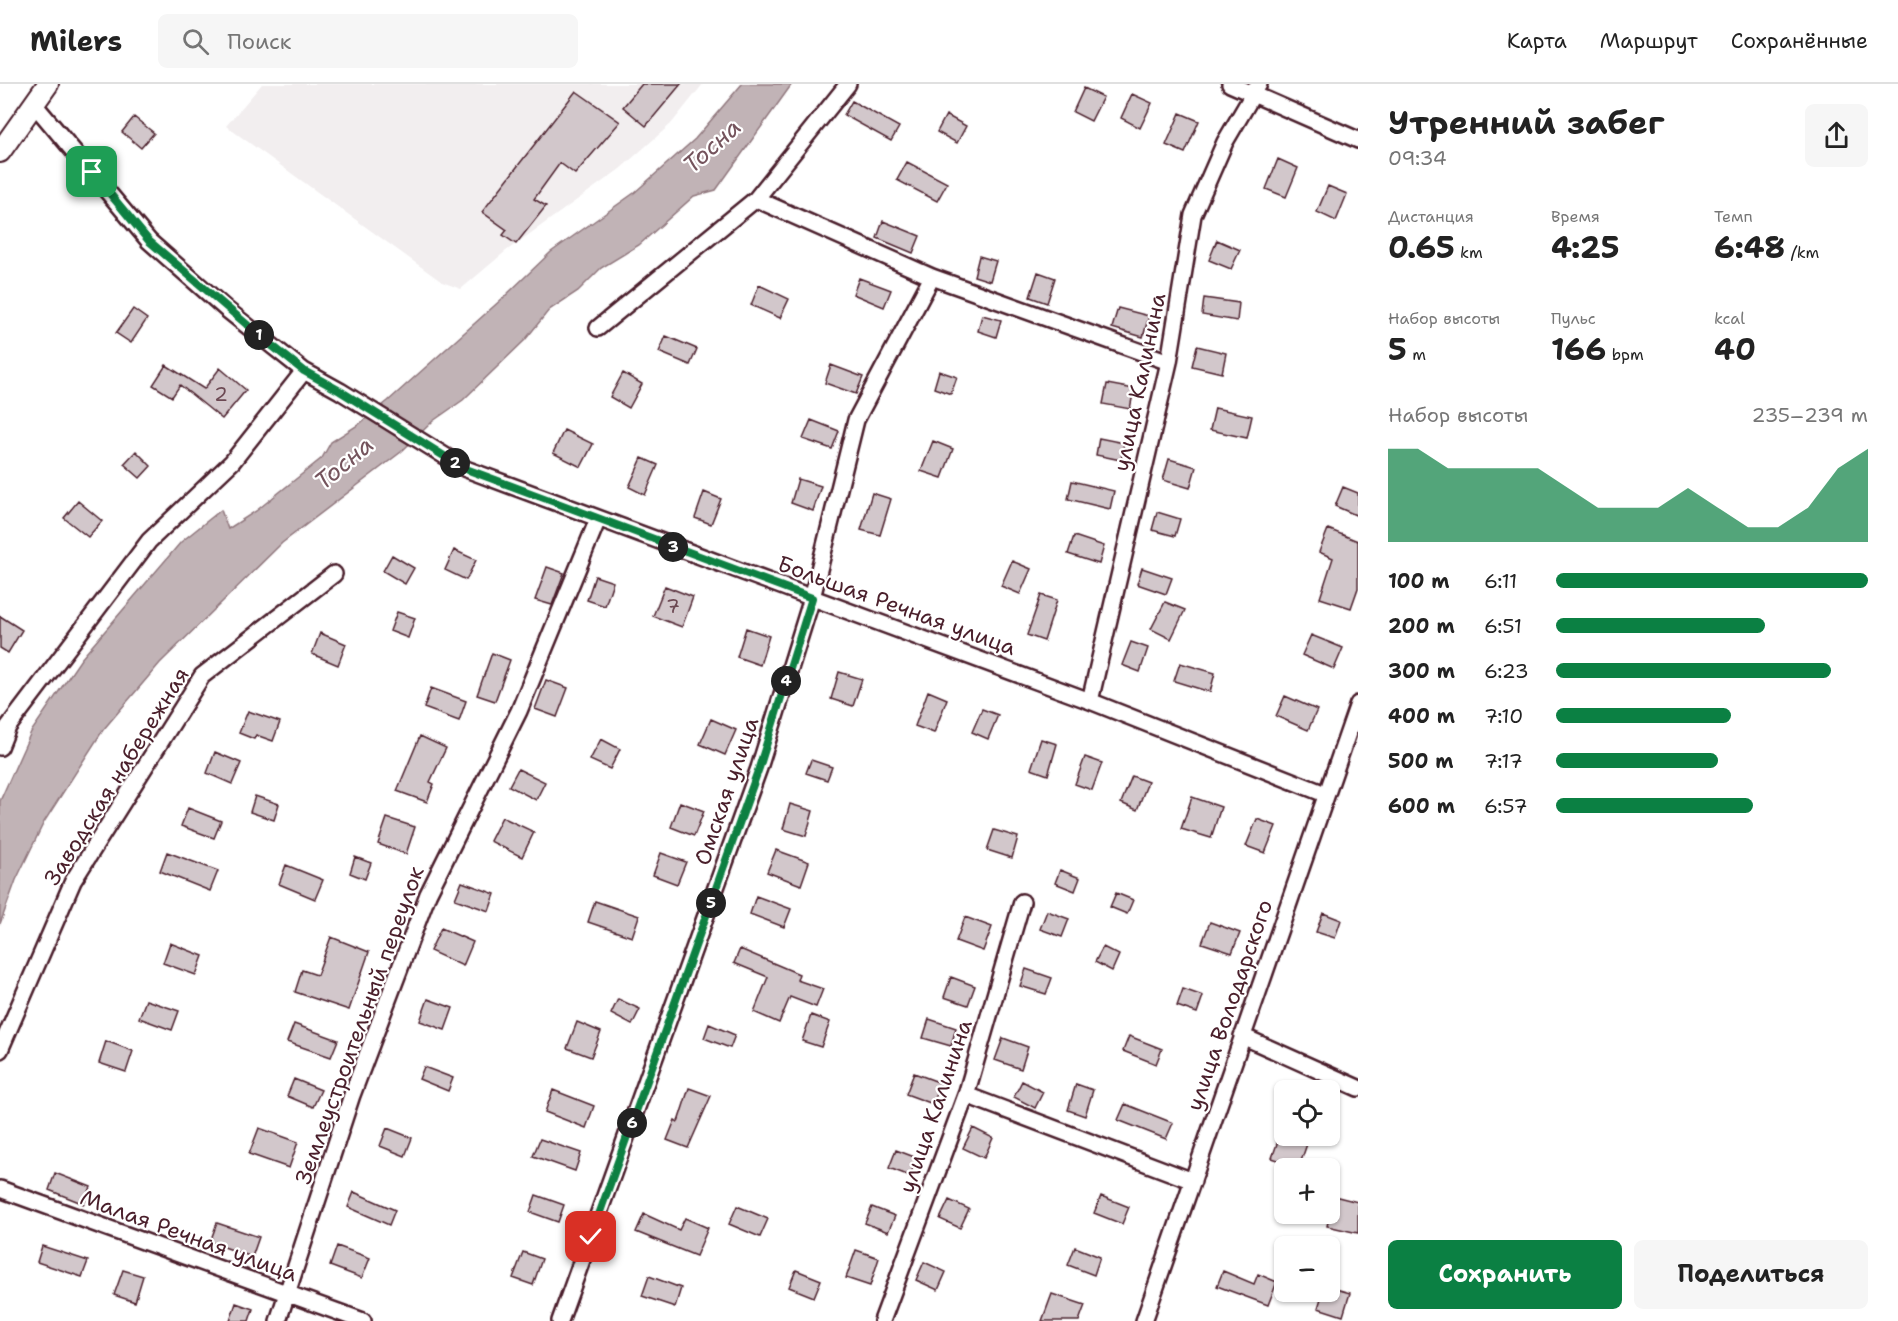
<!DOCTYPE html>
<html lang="ru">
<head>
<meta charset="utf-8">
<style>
	:root { --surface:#fff; --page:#f6f6f6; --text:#222; --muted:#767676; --line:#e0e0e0; --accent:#0b8043 }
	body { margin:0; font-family:"Shantell Sans",sans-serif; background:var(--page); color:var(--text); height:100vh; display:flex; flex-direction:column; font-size:22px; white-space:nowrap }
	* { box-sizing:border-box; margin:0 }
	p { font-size:20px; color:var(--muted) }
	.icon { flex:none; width:33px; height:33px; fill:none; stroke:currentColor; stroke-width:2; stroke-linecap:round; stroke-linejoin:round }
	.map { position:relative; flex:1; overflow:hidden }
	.drawer { display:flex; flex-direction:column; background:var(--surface); width:540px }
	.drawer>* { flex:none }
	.controls { position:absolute; left:1274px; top:996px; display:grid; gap:12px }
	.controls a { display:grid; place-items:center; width:66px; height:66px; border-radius:9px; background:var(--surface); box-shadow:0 2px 4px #0004; font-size:30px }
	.pin { position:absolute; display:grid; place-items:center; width:51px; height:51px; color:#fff; margin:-26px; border-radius:12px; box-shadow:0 3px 9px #0006 }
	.km { position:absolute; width:30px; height:30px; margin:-15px; border-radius:50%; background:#222; color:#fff; font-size:16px; line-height:30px; text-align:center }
	.round { display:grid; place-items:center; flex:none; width:63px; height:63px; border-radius:9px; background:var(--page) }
	.overview { display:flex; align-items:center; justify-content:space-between; height:102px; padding:0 30px }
	h1 { font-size:33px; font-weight:700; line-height:45px }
	.stats { display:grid; grid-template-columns:repeat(3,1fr); gap:9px; height:102px; padding:6px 30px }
	.stats div { display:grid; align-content:center }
	.stats b { font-size:30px; font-weight:700 }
	.stats small { font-size:16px; font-weight:400 }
	.stats p { font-size:16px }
	.chart { height:168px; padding:12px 30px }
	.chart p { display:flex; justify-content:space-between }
	.chart svg { width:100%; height:108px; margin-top:6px; fill:var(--accent); opacity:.7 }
	.cta { display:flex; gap:12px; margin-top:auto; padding:12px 30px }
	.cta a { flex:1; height:69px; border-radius:9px; background:var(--accent); color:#fff; font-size:24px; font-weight:700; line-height:69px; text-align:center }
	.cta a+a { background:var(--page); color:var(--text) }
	ul { padding:0 30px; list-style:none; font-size:20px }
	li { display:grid; grid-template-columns:96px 72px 1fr; align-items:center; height:45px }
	li i { height:15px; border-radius:8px; background:var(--accent) }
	header { display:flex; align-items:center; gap:36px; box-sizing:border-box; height:84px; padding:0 30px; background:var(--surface); border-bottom:2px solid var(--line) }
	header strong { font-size:28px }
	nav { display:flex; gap:33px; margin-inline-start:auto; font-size:21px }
	.search { width:420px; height:54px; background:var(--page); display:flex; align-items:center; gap:15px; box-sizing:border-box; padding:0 21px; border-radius:9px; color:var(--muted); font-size:22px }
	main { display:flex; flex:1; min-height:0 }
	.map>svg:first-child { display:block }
	.built { fill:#f2eeef }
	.water { fill:#c1b3b6; stroke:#91787e; stroke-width:1.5 }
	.building { fill:#d2c7cb; stroke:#4a1f2b; stroke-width:1.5 }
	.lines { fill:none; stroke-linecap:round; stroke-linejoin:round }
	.minor-casing { stroke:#4a1f2b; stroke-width:20 }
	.tertiary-casing { stroke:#4a1f2b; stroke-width:24 }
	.minor { stroke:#fff; stroke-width:15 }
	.tertiary { stroke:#fff; stroke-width:20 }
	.route-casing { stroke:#fff; stroke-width:12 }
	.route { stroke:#0b8043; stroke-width:8 }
	.labels { text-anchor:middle; stroke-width:4.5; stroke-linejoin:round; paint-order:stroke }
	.number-label { font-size:20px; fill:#6c4953 }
	.street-label { font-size:22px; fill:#4a1f2b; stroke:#fff }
	.water-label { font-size:24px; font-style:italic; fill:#74535c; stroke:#fff }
</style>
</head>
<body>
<header>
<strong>Milers</strong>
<div class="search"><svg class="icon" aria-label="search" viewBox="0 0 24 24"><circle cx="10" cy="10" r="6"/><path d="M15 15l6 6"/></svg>Поиск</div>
<nav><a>Карта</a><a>Маршрут</a><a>Сохранённые</a></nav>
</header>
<main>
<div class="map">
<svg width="1358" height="1237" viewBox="0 0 1358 1237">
	<rect width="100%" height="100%" fill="#fff"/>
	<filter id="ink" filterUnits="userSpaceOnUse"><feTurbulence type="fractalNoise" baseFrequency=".0167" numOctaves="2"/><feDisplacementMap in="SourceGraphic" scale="12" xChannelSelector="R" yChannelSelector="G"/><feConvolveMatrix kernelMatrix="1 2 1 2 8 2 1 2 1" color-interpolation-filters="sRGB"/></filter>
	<g filter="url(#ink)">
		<path class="built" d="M 262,0 L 703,0 L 671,40 L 620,85 L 506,167 L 461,205 L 442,198 L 226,42 Z"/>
		<path class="water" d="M 742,0 L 792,0 L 716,106 L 694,112 L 639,161 L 601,184 L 578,207 L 549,226 L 525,256 L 463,316 L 433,337 L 401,368 L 282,459 L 160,579 L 103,646 L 44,738 L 16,796 L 0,840 L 0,717 L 31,648 L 81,575 L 181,458 L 221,426 L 228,445 L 256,427 L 322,374 L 331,358 L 358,341 L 388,317 L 503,214 L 551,168 L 634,109 L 695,55 Z"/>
		<path class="building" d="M 642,0 L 681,0 L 646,42 L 623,23 Z
			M 1084,4 L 1103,13 L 1091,37 L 1073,28 Z
			M 576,7 L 620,38 L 575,90 L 560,79 L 534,115 L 546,122 L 516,160 L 503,151 L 507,146 L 482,128 Z
			M 1132,10 L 1152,19 L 1140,44 L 1121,34 Z
			M 852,17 L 899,43 L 891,57 L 844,31 Z
			M 1180,29 L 1199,37 L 1185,69 L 1166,61 Z
			M 946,31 L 966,42 L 957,59 L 937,48 Z
			M 134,33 L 154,49 L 141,64 L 122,48 Z
			M 1278,75 L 1298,84 L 1286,113 L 1266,105 Z
			M 907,78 L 947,99 L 937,117 L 897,96 Z
			M 1328,102 L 1347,110 L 1336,137 L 1317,128 Z
			M 883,137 L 920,152 L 913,169 L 877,154 Z
			M 1217,156 L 1240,166 L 1231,185 L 1209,176 Z
			M 979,172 L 996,177 L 990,197 L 974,192 Z
			M 1038,188 L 1055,194 L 1047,219 L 1030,213 Z
			M 859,194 L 891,206 L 884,223 L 853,210 Z
			M 759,201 L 789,215 L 780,234 L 751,221 Z
			M 1204,214 L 1239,219 L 1237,237 L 1202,231 Z
			M 1118,224 L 1149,232 L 1143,253 L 1112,244 Z
			M 133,225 L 147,235 L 131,259 L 116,249 Z
			M 982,231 L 1001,236 L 996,253 L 978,247 Z
			M 666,252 L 697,265 L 690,281 L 659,268 Z
			M 1197,262 L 1226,269 L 1222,289 L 1192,282 Z
			M 166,281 L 204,305 L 220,284 L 246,306 L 222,335 L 180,301 L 172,313 L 153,301 Z
			M 831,281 L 863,293 L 856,310 L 825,299 Z
			M 939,287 L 957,293 L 951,310 L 934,304 Z
			M 623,289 L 642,300 L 629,324 L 610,313 Z
			M 1107,300 L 1134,305 L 1130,325 L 1103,320 Z
			M 1215,324 L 1252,332 L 1247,354 L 1210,346 Z
			M 811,336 L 839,347 L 832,365 L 803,355 Z
			M 564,346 L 593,360 L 581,383 L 553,369 Z
			M 1099,354 L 1124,359 L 1121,376 L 1096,371 Z
			M 933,357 L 953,365 L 942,394 L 921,387 Z
			M 136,367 L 151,382 L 140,394 L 124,380 Z
			M 642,374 L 658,381 L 645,411 L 629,403 Z
			M 1169,375 L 1196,383 L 1190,404 L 1163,396 Z
			M 798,395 L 821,402 L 813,427 L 791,419 Z
			M 1072,397 L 1114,407 L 1110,425 L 1068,415 Z
			M 1343,403 L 1358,409 L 1358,432 L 1335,422 Z
			M 704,408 L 721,415 L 711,440 L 695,434 Z
			M 872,409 L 891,415 L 880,451 L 861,446 Z
			M 78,417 L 102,437 L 88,453 L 64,434 Z
			M 1157,428 L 1180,435 L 1175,452 L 1152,446 Z
			M 1328,445 L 1358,457 L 1358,504 L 1351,524 L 1320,514 L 1333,474 L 1319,468 Z
			M 1074,452 L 1104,462 L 1099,480 L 1068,470 Z
			M 454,466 L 476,476 L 466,496 L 445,486 Z
			M 392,471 L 414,484 L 405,500 L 383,487 Z
			M 1012,477 L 1031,485 L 1020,510 L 1001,502 Z
			M 547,483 L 564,489 L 552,521 L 535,516 Z
			M 1142,484 L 1172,494 L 1166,510 L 1137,500 Z
			M 595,492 L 613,498 L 605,522 L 587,516 Z
			M 665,502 L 693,513 L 682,543 L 653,532 Z
			M 1041,511 L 1057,516 L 1044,557 L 1027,551 Z
			M 1165,518 L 1185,526 L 1171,555 L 1151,545 Z
			M 397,528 L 415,534 L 408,554 L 390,547 Z
			M 0,532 L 22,546 L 8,569 L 0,564 Z
			M 746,544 L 769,552 L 760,581 L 737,573 Z
			M 320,549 L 346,560 L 338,581 L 312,570 Z
			M 1311,551 L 1343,564 L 1334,585 L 1302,571 Z
			M 1131,558 L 1148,564 L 1140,588 L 1122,581 Z
			M 492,569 L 510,576 L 495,617 L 477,611 Z
			M 1180,579 L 1215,589 L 1210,608 L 1174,597 Z
			M 839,588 L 862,595 L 853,622 L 831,615 Z
			M 546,596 L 568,604 L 557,633 L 535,625 Z
			M 431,604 L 466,617 L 459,637 L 424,624 Z
			M 928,607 L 947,615 L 934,649 L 915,642 Z
			M 1285,612 L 1317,626 L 1308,646 L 1276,632 Z
			M 982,625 L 998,631 L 988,655 L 972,648 Z
			M 248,627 L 280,638 L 273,657 L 256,651 L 254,655 L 239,649 Z
			M 711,635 L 736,646 L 725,671 L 700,660 Z
			M 420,652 L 446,664 L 430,698 L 434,700 L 427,718 L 397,707 Z
			M 601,655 L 620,665 L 610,685 L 590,676 Z
			M 1041,655 L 1057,660 L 1048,691 L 1031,685 Z
			M 215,668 L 241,679 L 232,700 L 207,689 Z
			M 1085,673 L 1102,679 L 1092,706 L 1075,700 Z
			M 811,676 L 832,683 L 827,696 L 806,689 Z
			M 518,685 L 545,698 L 536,716 L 509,702 Z
			M 1132,692 L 1148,698 L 1137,726 L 1121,719 Z
			M 255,712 L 279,720 L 274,736 L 250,728 Z
			M 1192,713 L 1221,723 L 1211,754 L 1181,745 Z
			M 680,718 L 704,727 L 694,752 L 671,743 Z
			M 790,720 L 813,727 L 806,752 L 783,745 Z
			M 188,724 L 221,737 L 214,754 L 181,742 Z
			M 502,733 L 534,748 L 522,773 L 490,757 Z
			M 387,734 L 415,743 L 406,770 L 378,760 Z
			M 1257,735 L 1276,742 L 1265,769 L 1246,762 Z
			M 994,746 L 1018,753 L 1012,774 L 987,766 Z
			M 776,766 L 809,778 L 801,801 L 767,788 Z
			M 167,768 L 218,787 L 210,807 L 160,787 Z
			M 661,769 L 686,778 L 677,800 L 653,791 Z
			M 355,773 L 371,779 L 365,795 L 350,789 Z
			M 286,781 L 323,796 L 315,815 L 279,800 Z
			M 1060,786 L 1080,794 L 1075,807 L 1055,799 Z
			M 462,798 L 495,810 L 489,827 L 455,815 Z
			M 1116,809 L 1133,816 L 1127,830 L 1110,823 Z
			M 756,812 L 791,825 L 784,843 L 750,830 Z
			M 595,817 L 639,832 L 632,853 L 588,838 Z
			M 1047,827 L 1069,835 L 1062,853 L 1040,845 Z
			M 1323,829 L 1341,836 L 1335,854 L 1316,848 Z
			M 965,833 L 992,843 L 983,867 L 956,857 Z
			M 1210,838 L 1240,849 L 1232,869 L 1202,859 Z
			M 441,844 L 473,858 L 463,882 L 430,867 Z
			M 331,853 L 369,868 L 349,926 L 295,908 L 302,886 L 317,891 Z
			M 170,859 L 203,872 L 196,891 L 163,879 Z
			M 1103,863 L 1119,871 L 1112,887 L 1095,878 Z
			M 740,865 L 799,890 L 797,896 L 823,905 L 816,923 L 790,913 L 779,939 L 754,928 L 768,893 L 734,879 Z
			M 1026,885 L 1052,894 L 1046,910 L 1020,902 Z
			M 951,893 L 975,902 L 968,921 L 944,913 Z
			M 1183,905 L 1203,912 L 1197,929 L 1177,922 Z
			M 428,915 L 453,924 L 445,946 L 420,937 Z
			M 618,915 L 640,925 L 632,941 L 611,930 Z
			M 146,916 L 179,927 L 172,946 L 139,934 Z
			M 811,931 L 830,938 L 821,963 L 802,957 Z
			M 929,935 L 956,944 L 951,962 L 923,954 Z
			M 577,938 L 601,948 L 591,973 L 567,964 Z
			M 294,940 L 338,956 L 331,973 L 287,958 Z
			M 709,940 L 735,951 L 730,964 L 704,954 Z
			M 1129,952 L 1162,965 L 1156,980 L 1123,967 Z
			M 1003,954 L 1028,963 L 1021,985 L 995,976 Z
			M 106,957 L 133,967 L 126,988 L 99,979 Z
			M 424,983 L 453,994 L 448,1007 L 419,995 Z
			M 914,989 L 941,999 L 933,1020 L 906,1010 Z
			M 294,995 L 321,1006 L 313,1023 L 287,1012 Z
			M 1022,997 L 1043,1008 L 1035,1024 L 1014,1013 Z
			M 1076,1000 L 1093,1006 L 1085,1032 L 1068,1026 Z
			M 689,1004 L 711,1012 L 688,1064 L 667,1056 L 675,1036 L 678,1038 Z
			M 553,1006 L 594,1022 L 586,1044 L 545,1028 Z
			M 1125,1020 L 1173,1039 L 1166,1055 L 1118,1036 Z
			M 259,1044 L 298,1058 L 289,1084 L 249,1070 Z
			M 387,1044 L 412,1054 L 405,1072 L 380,1062 Z
			M 973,1044 L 993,1054 L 984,1074 L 963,1064 Z
			M 1280,1051 L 1307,1060 L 1299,1083 L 1272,1074 Z
			M 540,1055 L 581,1069 L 575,1087 L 533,1072 Z
			M 896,1066 L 917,1074 L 910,1092 L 889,1084 Z
			M 55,1089 L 91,1103 L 84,1120 L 49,1106 Z
			M 354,1108 L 395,1126 L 389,1141 L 348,1123 Z
			M 536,1111 L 564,1121 L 558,1138 L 530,1128 Z
			M 1101,1112 L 1129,1123 L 1122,1140 L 1094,1129 Z
			M 1334,1112 L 1358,1118 L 1358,1149 L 1327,1142 Z
			M 949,1116 L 969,1125 L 960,1144 L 940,1135 Z
			M 737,1122 L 768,1135 L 760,1153 L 729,1140 Z
			M 872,1123 L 895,1132 L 888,1148 L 865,1139 Z
			M 644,1130 L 679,1146 L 685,1134 L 708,1144 L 696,1172 L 636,1148 Z
			M 217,1139 L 259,1153 L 252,1173 L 210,1158 Z
			M 42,1162 L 88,1177 L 82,1193 L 37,1178 Z
			M 337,1162 L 370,1174 L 362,1194 L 330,1182 Z
			M 1075,1163 L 1100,1173 L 1094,1191 L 1068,1181 Z
			M 856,1166 L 879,1174 L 870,1202 L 846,1194 Z
			M 523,1168 L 542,1175 L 533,1201 L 513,1194 Z
			M 924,1178 L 946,1188 L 938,1206 L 916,1196 Z
			M 123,1186 L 143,1192 L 135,1218 L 114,1211 Z
			M 796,1186 L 821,1196 L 814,1213 L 789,1203 Z
			M 1223,1187 L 1254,1200 L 1258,1190 L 1277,1198 L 1268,1221 L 1217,1202 Z
			M 649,1192 L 681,1204 L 675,1223 L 642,1212 Z
			M 1329,1203 L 1350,1209 L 1343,1232 L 1318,1224 L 1323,1208 L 1329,1208 Z
			M 1052,1210 L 1085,1221 L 1079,1237 L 1042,1237 Z
			M 236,1219 L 253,1225 L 249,1237 L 230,1237 Z"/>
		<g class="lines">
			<g class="minor-casing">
				<path id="minor" d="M 1230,0 L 1358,56
					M 34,20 L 149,157 L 226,225 L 304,287 L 340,307 L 466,385 L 1090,617 L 1325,710
					M 756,115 L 932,193 L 1169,278
					M 598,244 L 756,115 L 848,0
					M 1090,617 L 1169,278 L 1193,131 L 1225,58 L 1259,0
					M 0,663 L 8,643 L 149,457 L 232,378 L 304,287
					M 1242,952 L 1358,1004
					M 0,966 L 73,797 L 202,592 L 334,490
					M 966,1011 L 1193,1097
					M 0,1105 L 363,1237
					M 278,1237 L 352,1011 L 428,810 L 519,627 L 598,435
					M 560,1237 L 759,684 L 812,514 L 856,336 L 932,193
					M 882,1237 L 966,1011 L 1022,818
					M 1144,1237 L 1358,620"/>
			</g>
			<g class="tertiary-casing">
				<path id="tertiary" d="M 0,68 L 48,0"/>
			</g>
			<use href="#minor" class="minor"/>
			<use href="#tertiary" class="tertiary"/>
		</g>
	</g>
	<g class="lines" filter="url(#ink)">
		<g class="route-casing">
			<path id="route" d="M 92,88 L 149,157 L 265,256 L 304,287 L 340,307 L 452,377 L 466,385 L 812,514 L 759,684 L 591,1153"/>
		</g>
		<use href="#route" class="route"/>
	</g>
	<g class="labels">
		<g class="number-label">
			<text x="221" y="317">2</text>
			<text x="673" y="529">7</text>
		</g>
		<g class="street-label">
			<text transform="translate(1139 298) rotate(-78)" y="8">улица Калинина</text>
			<text transform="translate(897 521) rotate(20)" y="8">Большая Речная улица</text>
			<text transform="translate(116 692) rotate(-58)" y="8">Заводская набережная</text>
			<text transform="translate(726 707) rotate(-71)" y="8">Омская улица</text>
			<text transform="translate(1229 921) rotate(-71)" y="8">улица Володарского</text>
			<text transform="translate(359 941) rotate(-70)" y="8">Землеустроительный переулок</text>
			<text transform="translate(935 1022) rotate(-71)" y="8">улица Калинина</text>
			<text transform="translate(189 1151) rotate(20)" y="8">Малая Речная улица</text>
		</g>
		<g class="water-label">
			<text transform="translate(712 62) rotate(-42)" y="8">Тосна</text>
			<text transform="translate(344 379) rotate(-40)" y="8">Тосна</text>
		</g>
	</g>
</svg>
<div class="controls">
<a><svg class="icon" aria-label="locate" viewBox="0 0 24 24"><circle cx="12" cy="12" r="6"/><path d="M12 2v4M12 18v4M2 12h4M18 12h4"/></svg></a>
<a>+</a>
<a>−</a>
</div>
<div class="pin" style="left:92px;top:88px;background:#1e9e55"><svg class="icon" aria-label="arrive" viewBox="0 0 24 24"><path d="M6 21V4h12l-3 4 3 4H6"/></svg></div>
<div class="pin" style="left:591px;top:1153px;background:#d93025"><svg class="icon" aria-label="check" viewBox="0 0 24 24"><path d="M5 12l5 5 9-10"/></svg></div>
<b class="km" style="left:259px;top:251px">1</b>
<b class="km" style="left:455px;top:379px">2</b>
<b class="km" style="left:673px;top:463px">3</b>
<b class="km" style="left:786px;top:597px">4</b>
<b class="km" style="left:711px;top:819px">5</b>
<b class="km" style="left:632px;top:1039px">6</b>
</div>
<section class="drawer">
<div class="overview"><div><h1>Утренний забег</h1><p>09:34</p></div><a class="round"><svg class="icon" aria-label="share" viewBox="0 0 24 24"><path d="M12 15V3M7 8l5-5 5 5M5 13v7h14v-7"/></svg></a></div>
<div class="stats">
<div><p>Дистанция</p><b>0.65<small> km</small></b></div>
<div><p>Время</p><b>4:25</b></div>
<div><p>Темп</p><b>6:48<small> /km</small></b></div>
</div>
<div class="stats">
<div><p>Набор высоты</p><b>5<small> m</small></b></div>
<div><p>Пульс</p><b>166<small> bpm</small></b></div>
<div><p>kcal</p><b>40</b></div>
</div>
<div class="chart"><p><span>Набор высоты</span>235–239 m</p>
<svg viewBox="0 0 160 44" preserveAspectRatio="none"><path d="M0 44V6L10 6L20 14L30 14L40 14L50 14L60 22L70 30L80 30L90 30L100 22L110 30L120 38L130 38L140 30L150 14L160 6V44z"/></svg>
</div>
<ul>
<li><b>100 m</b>6:11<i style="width:100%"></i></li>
<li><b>200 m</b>6:51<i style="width:67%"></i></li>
<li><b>300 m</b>6:23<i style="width:88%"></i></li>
<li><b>400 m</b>7:10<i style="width:56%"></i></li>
<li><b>500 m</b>7:17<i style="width:52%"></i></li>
<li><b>600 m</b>6:57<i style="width:63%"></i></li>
</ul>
<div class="cta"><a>Сохранить</a><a>Поделиться</a></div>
</section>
</main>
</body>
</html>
